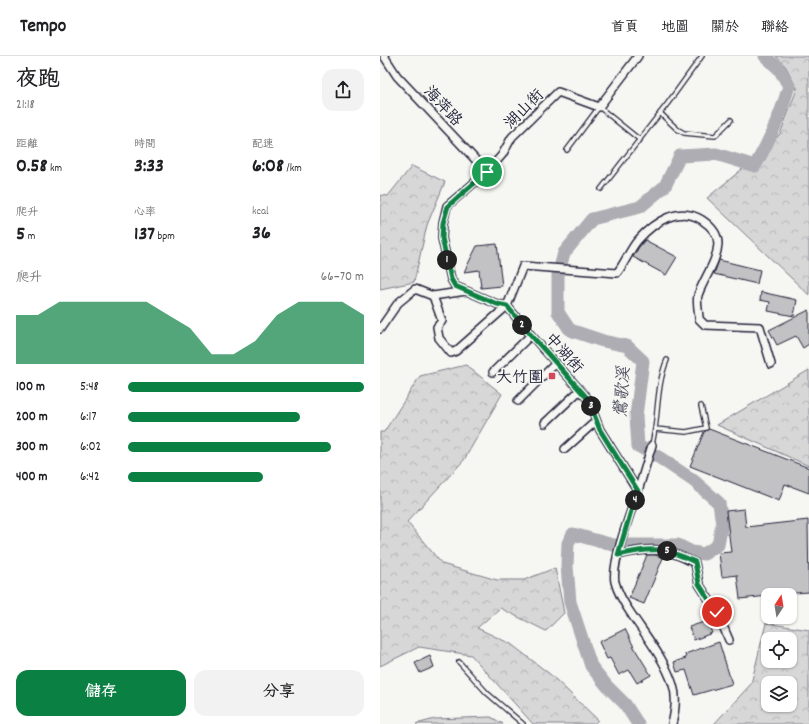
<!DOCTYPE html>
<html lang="zh-TW">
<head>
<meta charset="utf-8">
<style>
	:root { --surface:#fff; --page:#f2f2f2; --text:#202124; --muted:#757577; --line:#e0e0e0; --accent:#0b8043 }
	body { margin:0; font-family:Dekko,"LXGW WenKai TC",sans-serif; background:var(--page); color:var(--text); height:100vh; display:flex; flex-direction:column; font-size:15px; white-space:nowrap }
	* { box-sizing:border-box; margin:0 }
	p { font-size:13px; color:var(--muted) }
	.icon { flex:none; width:22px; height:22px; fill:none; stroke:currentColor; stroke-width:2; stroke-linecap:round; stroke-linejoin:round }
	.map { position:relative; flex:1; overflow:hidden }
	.side { display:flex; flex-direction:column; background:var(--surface); width:380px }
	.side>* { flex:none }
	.needle { width:26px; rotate:12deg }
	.controls { position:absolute; left:381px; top:532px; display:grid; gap:8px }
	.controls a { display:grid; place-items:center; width:36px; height:36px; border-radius:8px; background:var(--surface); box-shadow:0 1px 3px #0004; font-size:20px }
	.pin { position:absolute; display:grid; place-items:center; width:34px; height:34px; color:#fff; margin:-17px; border:2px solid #fff; border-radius:50%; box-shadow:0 1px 4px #0007 }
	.km { position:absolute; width:20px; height:20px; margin:-10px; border-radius:50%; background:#222; color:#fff; font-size:11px; line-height:20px; text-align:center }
	.round { display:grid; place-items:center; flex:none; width:42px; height:42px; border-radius:12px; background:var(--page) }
	.overview { display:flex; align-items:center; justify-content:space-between; height:68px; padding:0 16px }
	h1 { font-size:22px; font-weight:700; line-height:30px }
	.metrics { display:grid; grid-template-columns:repeat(3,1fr); gap:6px; height:68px; padding:4px 16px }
	.metrics div { display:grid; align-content:center }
	.metrics b { font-size:20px; font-weight:700 }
	.metrics small { font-size:11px; font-weight:400 }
	.metrics p { font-size:11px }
	.chart { height:112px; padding:8px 16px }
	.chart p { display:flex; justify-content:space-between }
	.chart svg { width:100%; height:72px; margin-top:4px; fill:var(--accent); opacity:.7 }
	.action { display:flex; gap:8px; margin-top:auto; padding:8px 16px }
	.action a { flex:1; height:46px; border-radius:12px; background:var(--accent); color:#fff; font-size:16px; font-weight:700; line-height:46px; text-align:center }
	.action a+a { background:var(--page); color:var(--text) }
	ul { padding:0 16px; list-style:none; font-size:13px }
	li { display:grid; grid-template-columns:64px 48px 1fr; align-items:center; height:30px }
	li i { height:10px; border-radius:5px; background:var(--accent) }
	header { display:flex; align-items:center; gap:24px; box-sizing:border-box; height:56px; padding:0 20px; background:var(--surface); border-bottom:1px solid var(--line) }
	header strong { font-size:19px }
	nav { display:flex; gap:22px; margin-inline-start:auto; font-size:14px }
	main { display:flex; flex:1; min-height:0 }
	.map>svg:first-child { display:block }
	.forest { fill:url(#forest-crowns); stroke:#7c7c89; fill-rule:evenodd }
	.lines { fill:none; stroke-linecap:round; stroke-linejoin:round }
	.river { stroke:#adadb3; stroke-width:13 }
	.building { fill:#c2c2c4; stroke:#22223b }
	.lane-casing { stroke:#22223b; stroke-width:6 }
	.street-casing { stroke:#22223b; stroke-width:10 }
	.lane { stroke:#f6f6f2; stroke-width:3.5 }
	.street { stroke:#f6f6f2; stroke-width:7 }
	.route-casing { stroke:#fff; stroke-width:8 }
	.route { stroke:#0b8043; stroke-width:5 }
	.poi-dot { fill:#d1495b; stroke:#f6f6f2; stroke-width:1.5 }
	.labels { text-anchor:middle; stroke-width:3.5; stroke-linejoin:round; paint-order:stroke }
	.street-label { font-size:16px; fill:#22223b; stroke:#f6f6f2 }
	.poi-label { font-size:16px; fill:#22223b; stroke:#f6f6f2; text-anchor:end }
	.water-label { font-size:17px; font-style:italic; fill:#535365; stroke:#f6f6f2 }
</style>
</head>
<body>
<header>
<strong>Tempo</strong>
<nav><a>首頁</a><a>地圖</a><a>關於</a><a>聯絡</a></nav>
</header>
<main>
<section class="side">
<div class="overview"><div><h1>夜跑</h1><p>21:18</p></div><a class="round"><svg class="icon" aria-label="share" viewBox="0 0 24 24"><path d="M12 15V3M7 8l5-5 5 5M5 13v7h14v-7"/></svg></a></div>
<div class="metrics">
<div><p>距離</p><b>0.58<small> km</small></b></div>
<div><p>時間</p><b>3:33</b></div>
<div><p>配速</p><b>6:08<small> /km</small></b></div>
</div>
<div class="metrics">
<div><p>爬升</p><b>5<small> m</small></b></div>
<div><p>心率</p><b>137<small> bpm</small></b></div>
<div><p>kcal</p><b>36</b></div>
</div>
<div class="chart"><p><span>爬升</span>66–70 m</p>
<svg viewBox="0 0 160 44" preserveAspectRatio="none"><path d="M0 44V14L10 14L20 6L30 6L40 6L50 6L60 6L70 14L80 22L90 38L100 38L110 30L120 14L130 6L140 6L150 6L160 14V44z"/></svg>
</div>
<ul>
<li><b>100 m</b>5:48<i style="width:100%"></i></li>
<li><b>200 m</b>6:17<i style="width:73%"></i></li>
<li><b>300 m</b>6:02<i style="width:86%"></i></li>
<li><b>400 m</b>6:42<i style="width:57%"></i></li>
</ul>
<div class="action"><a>儲存</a><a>分享</a></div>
</section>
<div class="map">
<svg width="429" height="668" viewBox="0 0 429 668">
	<defs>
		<pattern id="forest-crowns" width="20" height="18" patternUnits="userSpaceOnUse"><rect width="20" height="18" fill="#d7d7d7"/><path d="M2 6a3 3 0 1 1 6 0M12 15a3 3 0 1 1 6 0" fill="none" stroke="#b8b8b9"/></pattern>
	</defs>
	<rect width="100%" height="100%" fill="#f6f6f2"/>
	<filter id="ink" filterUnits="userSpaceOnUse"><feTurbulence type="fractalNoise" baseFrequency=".025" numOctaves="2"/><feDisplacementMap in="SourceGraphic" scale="8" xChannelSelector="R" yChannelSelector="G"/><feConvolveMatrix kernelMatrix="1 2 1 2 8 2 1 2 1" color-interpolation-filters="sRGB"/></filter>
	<g filter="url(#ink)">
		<path class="forest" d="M 396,0 L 429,0 L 429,239 L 327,142 L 384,95 L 400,78 L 417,33 L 406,11 Z
			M 32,110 L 65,126 L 47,169 L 34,226 L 0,233 L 0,139 L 8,140 Z
			M 86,309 L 122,338 L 84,404 L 27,466 L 62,508 L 117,524 L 144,524 L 175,512 L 184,557 L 166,575 L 120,552 L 97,572 L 131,588 L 171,619 L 218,664 L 214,668 L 153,668 L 91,599 L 39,591 L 0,610 L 0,376 L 4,376 L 40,320 Z
			M 429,314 L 429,410 L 337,369 Z
			M 386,567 L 429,574 L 429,668 L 334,668 L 371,628 ZM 388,583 L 410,583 L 410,605 L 388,605 ZM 388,627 L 410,627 L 410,649 L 388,649 Z
			M 111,661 L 123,668 L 36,668 L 55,663 Z"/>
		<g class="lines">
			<path class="river" d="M 258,668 L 245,648 L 227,630 L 211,610 L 190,546 L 187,510 L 188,487 L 193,478 L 233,489 L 298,489 L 312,496 L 324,498 L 338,489 L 342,468 L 339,447 L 314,425 L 280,402 L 258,390 L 256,360 L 263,305 L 247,290 L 223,285 L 190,274 L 178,256 L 178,219 L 184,197 L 212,163 L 260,151 L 285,130 L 300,100 L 336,98 L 375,110 C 390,84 401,58 409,30 L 399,13 L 385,0"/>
		</g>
		<path class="building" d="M 265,184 L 297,201 L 286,219 L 253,201 L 259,191 Z
			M 117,188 L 122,230 L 101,232 L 99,214 L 84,216 L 97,190 Z
			M 339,204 L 380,214 L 377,228 L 334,218 Z
			M 381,236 L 417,244 L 414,260 L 388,255 L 390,246 L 380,244 Z
			M 429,254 L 429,288 L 423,292 L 416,280 L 397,289 L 389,274 Z
			M 329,373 L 429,412 L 429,437 L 405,428 L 399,445 L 310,410 L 324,376 Z
			M 364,453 L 366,471 L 428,464 L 429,536 L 388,539 L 388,540 L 360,543 L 357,519 L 342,521 L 339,497 L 351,496 L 346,455 Z
			M 267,499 L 275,499 L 283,502 L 264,548 L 249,542 Z
			M 327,565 L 332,577 L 314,584 L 309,571 Z
			M 245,573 L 255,593 L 271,619 L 257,627 L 249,614 L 239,619 L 230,602 L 227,603 L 219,586 Z
			M 339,586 L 352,628 L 314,639 L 306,614 L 297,616 L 294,606 L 306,602 L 305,598 Z
			M 50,600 L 54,611 L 40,617 L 35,607 Z"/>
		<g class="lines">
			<g class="lane-casing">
				<path id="lane" d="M 280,57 L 297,73 L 304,77 L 335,80 L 351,64
					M 187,94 L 219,51 L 260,84
					M 221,133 L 288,47 L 322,0
					M 287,304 C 278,325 278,351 275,373 L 306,376 L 326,372 L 321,350
					M 272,389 L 275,373
					M 79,606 L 107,637 L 143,668"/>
			</g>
			<g class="street-casing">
				<path id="street" d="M 4,0 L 17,20 L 107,116
					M 258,0 L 219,51 L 178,36 L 132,81 L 122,99 L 107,116 L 67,150 L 63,167 L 62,182 L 71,223 L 75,230 L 117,248 L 127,250 L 151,279 L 208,343 L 220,374 L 258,435 C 251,455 231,507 235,526 C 238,538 245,549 252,559 C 266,580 285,604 293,629 C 297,641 295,656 292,668
					M 53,240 L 62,265 L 57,271 L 59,282 L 71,297 L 76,295 L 127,250 L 143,210 L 237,217 C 245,207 250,193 258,184 C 274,166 299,149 322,164 C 331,170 338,177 338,188 C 337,206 324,222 318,239 C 316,246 319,256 319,263 L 325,269 L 380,271 L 391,308
					M 0,273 L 18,247 L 35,233 L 53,240 L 86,235
					M 113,316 L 151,279
					M 138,345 L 176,307
					M 165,367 L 200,334
					M 185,393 L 216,365
					M 258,435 L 272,389
					M 238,499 C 272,491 284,491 315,507 L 319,528 L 337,556 L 349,584"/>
			</g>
			<use href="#lane" class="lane"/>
			<use href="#street" class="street"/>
		</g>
	</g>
	<g class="lines" filter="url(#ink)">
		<g class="route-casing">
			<path id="route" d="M 107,116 L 68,150 L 63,167 L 62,182 L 71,223 L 75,230 L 117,248 L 127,250 L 151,279 L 208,343 L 220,374 L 258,435 L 251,455 L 238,499 C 272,491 284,491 315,506 L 319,528 L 337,556"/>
		</g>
		<use href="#route" class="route"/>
	</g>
	<rect class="poi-dot" x="168" y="316" width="8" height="8" rx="2"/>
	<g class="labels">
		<g class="street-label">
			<text transform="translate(64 49) rotate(47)" y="6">海萍路</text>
			<text transform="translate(143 52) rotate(-45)" y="6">湖山街</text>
			<text transform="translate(185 296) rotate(48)" y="6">中湖街</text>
		</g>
		<g class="poi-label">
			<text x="164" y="326">大竹圍</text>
		</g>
		<g class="water-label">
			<text transform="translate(241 336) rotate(-86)" y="6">鶯歌溪</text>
		</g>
	</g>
</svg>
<div class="controls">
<a><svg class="needle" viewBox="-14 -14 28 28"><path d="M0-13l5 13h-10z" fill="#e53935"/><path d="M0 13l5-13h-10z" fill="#757577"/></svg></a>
<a><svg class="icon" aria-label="locate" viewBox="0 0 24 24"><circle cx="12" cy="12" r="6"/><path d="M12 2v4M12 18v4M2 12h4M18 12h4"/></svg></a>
<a><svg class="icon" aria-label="layers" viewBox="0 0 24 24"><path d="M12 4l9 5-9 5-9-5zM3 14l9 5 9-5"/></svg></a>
</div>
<div class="pin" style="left:107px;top:116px;background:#1e9e55"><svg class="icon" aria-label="arrive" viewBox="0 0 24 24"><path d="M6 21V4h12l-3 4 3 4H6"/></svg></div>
<div class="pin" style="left:337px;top:556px;background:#d93025"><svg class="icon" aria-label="check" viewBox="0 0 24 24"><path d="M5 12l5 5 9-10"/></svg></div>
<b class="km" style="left:67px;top:204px">1</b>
<b class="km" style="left:142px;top:269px">2</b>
<b class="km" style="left:211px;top:350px">3</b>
<b class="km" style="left:255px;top:444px">4</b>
<b class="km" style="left:287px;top:495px">5</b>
</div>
</main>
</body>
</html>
